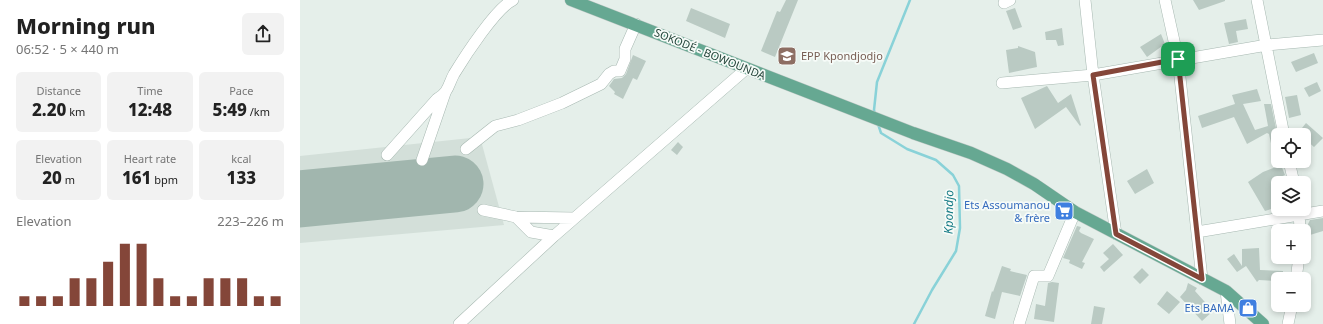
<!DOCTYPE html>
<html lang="en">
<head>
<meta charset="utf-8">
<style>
	:root { --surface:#fff; --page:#f2f2f2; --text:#222; --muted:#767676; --accent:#844639 }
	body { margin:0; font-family:"Noto Sans",sans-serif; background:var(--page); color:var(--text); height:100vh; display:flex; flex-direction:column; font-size:15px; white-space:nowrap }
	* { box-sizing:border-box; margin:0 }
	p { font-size:13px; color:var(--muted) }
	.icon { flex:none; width:22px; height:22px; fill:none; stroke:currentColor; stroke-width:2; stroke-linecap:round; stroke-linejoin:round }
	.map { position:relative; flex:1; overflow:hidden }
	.sheet { display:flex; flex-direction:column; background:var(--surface); width:300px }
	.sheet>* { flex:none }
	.controls { position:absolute; left:971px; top:128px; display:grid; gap:8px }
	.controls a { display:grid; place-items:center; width:40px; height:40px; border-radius:6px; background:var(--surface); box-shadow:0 2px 6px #0003; font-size:20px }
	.pin { position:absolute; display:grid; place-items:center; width:34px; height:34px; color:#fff; margin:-17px; border-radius:8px; box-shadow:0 2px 6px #0006 }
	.round { display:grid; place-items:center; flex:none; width:42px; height:42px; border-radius:6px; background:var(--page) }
	.headline { display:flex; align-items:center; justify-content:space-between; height:68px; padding:0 16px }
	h1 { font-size:22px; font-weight:800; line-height:30px }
	.stats { display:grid; grid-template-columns:repeat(3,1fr); gap:6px; height:68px; padding:4px 16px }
	.stats div { display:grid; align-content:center; border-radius:6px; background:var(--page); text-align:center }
	.stats b { font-size:17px; font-weight:800 }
	.stats small { font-size:11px; font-weight:400 }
	.stats p { font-size:11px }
	.chart { height:112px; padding:8px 16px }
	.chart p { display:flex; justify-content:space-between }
	.chart svg { width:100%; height:72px; margin-top:4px; stroke:var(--accent); stroke-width:6 }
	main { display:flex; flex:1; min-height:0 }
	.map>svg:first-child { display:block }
	.built { fill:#d3dfd9 }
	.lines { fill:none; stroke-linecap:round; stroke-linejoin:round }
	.stream { stroke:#89d2d8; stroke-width:2.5 }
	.runway { stroke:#a1b6ae; stroke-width:57 }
	.building { fill:#bacac3 }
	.minor-casing { stroke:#a7b8b1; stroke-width:12 }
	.major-casing { stroke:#c1cac7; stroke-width:13 }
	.minor { stroke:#fff; stroke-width:11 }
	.major { stroke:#66a892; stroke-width:12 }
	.route-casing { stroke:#fff; stroke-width:8 }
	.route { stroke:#844639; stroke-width:5 }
	.labels { text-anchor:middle; stroke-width:3.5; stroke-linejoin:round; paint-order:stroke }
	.street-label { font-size:11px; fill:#224338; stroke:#f6fbf8 }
	.education-label { font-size:11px; fill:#785e54; stroke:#f6fbf8; text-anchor:start }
	.shop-label { font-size:11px; fill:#366cbe; stroke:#f6fbf8; text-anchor:end }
	.water-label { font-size:12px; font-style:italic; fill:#167b85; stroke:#f6fbf8 }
</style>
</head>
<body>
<main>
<section class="sheet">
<div class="headline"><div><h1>Morning run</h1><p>06:52 · 5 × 440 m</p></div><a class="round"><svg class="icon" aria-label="share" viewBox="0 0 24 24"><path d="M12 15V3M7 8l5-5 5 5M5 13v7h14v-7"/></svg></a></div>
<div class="stats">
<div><p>Distance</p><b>2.20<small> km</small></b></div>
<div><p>Time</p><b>12:48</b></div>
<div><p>Pace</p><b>5:49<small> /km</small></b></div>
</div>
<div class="stats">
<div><p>Elevation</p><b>20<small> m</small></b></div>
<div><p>Heart rate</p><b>161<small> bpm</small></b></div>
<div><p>kcal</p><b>133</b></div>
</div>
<div class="chart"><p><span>Elevation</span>223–226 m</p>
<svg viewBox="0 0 160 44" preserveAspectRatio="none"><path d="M5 44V38M15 44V38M25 44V38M35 44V27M45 44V27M55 44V17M65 44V6M75 44V6M85 44V27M95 44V38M105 44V38M115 44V27M125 44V27M135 44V27M145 44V38M155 44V38"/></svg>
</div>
</section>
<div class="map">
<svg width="1023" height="324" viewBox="0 0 1023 324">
	<rect width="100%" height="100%" fill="#e5efea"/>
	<path class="built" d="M 180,137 L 204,225 L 0,243 L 0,156 Z"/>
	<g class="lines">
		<path class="stream" d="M 575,114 L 574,110 L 577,82 L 610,0
			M 578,124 L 581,133 L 607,149 L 636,160 L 653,175 L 659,186 L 660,228 L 656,251 L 632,290 L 614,324"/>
		<path class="runway" d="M 0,199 L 155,184"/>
	</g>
	<path class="building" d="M 486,0 L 498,0 L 475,57 L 461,51 L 477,11 L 480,12 Z
		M 893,0 L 925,0 L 925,1 L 899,10 Z
		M 391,8 L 430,24 L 425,38 L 386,21 Z
		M 715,8 L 722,27 L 713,30 L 706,11 Z
		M 946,19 L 948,29 L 936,31 L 938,42 L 929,44 L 924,23 Z
		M 762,28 L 764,45 L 758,46 L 756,40 L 746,40 L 745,32 Z
		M 861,34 L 865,44 L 847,57 L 840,47 Z
		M 718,46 L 735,52 L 737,67 L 709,73 L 706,50 L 718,48 Z
		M 1014,53 L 1018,63 L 996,72 L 991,62 Z
		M 333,55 L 346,61 L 337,80 L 333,78 L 323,99 L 314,94 L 315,92 L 309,86 L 314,79 L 322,78 L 326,74 Z
		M 1017,82 L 1021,91 L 1009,97 L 1004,88 Z
		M 747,86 L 758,103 L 771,94 L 781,125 L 780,126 L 766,107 L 735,129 L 721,98 Z
		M 957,89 L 961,101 L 943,104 L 955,130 L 968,126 L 964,104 L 971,104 L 978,138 L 978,161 L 975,162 L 969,134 L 967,133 L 947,144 L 934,117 L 902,128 L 898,116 L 935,104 L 932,95 Z
		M 997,95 L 1001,115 L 989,118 L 985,97 Z
		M 1006,123 L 1023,138 L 1014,147 L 1004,138 L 1004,135 L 998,133 Z
		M 378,142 L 383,147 L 377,155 L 371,150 Z
		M 981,165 L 985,175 L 978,178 L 978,207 L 965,211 L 948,182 L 963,172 Z
		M 847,169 L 854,183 L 835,194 L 827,181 Z
		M 1023,218 L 1023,231 L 1010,235 L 1008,224 L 1010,220 Z
		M 993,224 L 993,231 L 971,231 L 971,227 Z
		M 777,226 L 781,227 L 779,231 L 781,233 L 794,239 L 782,262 L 785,263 L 782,269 L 769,263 L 770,260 L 763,258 Z
		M 813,244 L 823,255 L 804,272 L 800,267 L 809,259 L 803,253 Z
		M 959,248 L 960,270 L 983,271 L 983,279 L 978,279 L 978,281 L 959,280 L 957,282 L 946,266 L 937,272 L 927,259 L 934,254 L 942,266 L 942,249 Z
		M 702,266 L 711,269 L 710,271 L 727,275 L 720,296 L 702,292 L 695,319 L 685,316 L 692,291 L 693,292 Z
		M 842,268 L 849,275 L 840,284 L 833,277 Z
		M 752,282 L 759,283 L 754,322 L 734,319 L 736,304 L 745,306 L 748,283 Z
		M 888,283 L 897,288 L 895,291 L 913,311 L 902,321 L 880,297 L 886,290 Z
		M 867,291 L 880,302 L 869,314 L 857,304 Z
		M 794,306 L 805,308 L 802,324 L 791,324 Z"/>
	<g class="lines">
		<g class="minor-casing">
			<path id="minor" d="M 785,0 L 793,75 L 816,234
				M 865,0 L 878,59 L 902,279
				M 957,0 L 984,135
				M 704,3 L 710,0
				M 702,83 L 793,75 L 967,45 L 1023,40
				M 166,149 L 195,126 L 218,120 L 262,103 L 301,84 L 309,74 L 314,71 L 320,71 L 325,59 L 325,49 L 336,24
				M 87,155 L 137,99 C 149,92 148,85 154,74 C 165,56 196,8 213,0
				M 122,160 L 145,93
				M 989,161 L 994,183
				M 183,210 L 216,217 L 274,218
				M 999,210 L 1000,231
				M 216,217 L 231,232 L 254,236
				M 897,232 L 1023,211
				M 996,279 L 999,257
				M 926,291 L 930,324
				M 159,324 L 254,236 L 446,69
				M 719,324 L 734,276 L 748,276 L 775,212
				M 988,324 L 992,305"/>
		</g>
		<g class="major-casing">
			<path id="major" d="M 271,0 L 613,133 L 671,153 L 707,169 L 734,184 L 775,212 L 926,291 L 963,324"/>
		</g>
		<use href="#minor" class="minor"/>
		<use href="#major" class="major"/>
	</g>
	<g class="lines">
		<g class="route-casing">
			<path id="route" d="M 878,59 L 902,279 L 816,234 L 793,75 Z"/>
		</g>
		<use href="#route" class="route"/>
	</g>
	<defs>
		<g id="school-square" transform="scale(1)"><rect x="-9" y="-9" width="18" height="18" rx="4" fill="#8d6e63" stroke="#f6fbf8"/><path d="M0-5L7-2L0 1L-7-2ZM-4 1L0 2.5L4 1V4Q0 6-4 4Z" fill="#fff"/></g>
		<g id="supermarket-square" transform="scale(1)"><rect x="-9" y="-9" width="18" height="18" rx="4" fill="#3f7fe0" stroke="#f6fbf8"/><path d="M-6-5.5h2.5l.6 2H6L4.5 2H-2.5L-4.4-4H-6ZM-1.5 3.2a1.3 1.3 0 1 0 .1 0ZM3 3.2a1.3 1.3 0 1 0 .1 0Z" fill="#fff"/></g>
		<g id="shop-square" transform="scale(1)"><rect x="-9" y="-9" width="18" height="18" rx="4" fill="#3f7fe0" stroke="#f6fbf8"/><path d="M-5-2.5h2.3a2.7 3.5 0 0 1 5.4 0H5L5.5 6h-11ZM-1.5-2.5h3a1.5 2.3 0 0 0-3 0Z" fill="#fff"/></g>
	</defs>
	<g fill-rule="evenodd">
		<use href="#school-square" x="487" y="56"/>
		<use href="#supermarket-square" x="764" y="211"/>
		<use href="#shop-square" x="948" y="308"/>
	</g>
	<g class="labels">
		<g class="street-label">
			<text transform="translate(410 54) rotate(22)" y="4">SOKODÉ - BOWOUNDA</text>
		</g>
		<g class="education-label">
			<text x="501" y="60">EPP Kpondjodjo</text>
		</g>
		<g class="shop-label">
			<text x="750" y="209">Ets Assoumanou<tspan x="750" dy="13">&amp; frère</tspan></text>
			<text x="934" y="312">Ets BAMA</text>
		</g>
		<g class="water-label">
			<text transform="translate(649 212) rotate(-89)" y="4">Kpondjo</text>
		</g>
	</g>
</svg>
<div class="controls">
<a><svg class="icon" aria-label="locate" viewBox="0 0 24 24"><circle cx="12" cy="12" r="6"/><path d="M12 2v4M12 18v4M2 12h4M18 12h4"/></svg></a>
<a><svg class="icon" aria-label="layers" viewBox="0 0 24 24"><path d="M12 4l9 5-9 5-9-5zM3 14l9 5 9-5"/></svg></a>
<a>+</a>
<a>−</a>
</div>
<div class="pin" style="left:878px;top:59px;background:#1e9e55"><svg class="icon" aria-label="arrive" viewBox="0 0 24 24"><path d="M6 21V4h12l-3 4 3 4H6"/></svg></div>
</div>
</main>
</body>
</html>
